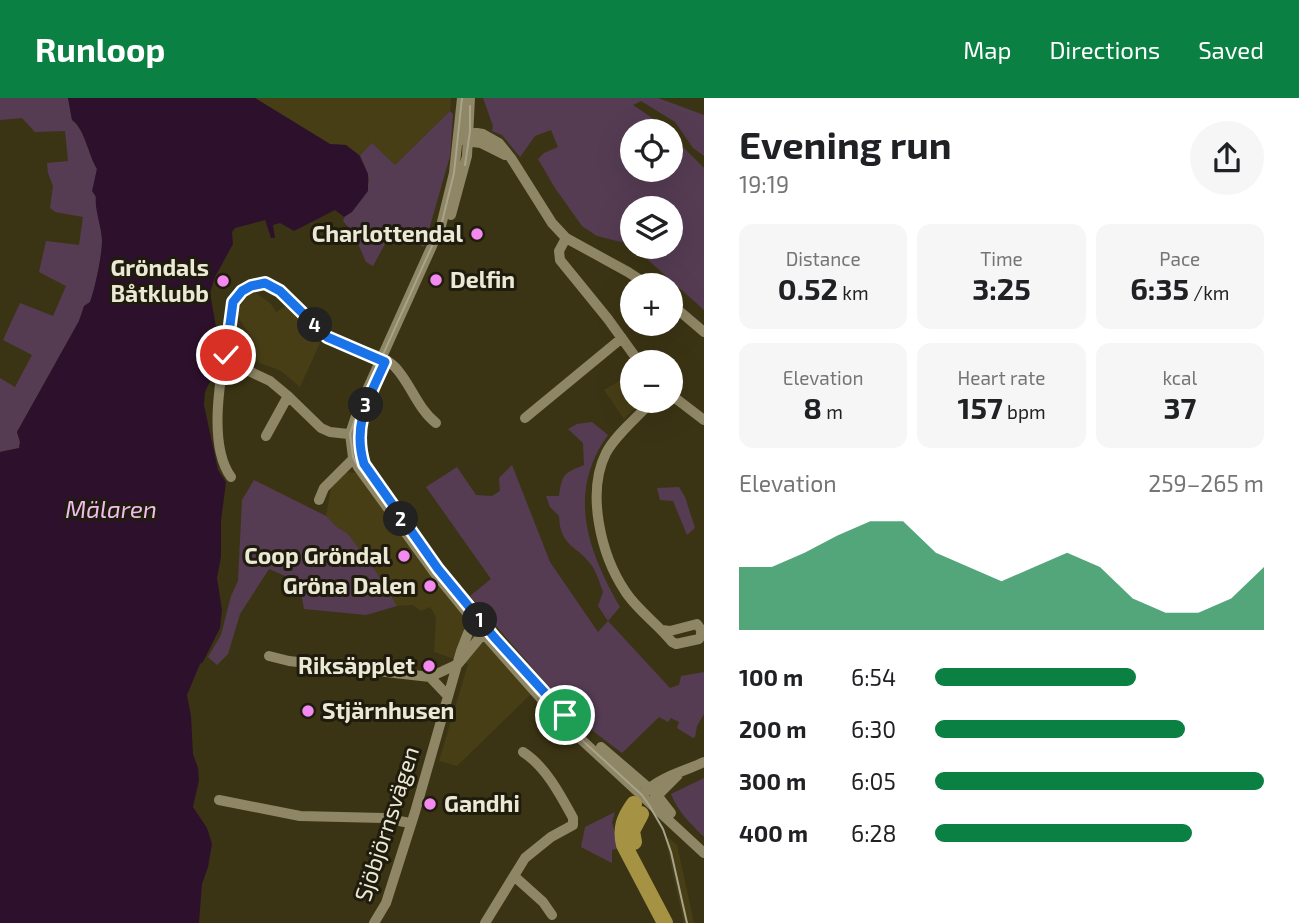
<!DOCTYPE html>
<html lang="en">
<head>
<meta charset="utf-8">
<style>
	:root { --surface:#fff; --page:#f6f6f6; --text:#202124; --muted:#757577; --accent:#0b8043 }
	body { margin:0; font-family:"Exo 2",sans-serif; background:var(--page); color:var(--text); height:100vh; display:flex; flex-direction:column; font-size:26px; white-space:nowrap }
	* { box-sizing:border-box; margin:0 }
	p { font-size:23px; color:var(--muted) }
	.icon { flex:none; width:38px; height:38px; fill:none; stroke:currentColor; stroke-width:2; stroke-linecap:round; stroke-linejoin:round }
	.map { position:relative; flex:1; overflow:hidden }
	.details { display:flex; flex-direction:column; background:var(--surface); width:595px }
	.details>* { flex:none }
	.buttons { position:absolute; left:620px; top:21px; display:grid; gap:14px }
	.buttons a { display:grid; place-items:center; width:63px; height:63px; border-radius:50%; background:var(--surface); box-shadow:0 7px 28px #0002; font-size:35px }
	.pin { position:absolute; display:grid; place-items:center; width:60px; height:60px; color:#fff; margin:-30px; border:4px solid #fff; border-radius:50%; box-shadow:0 2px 7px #0007 }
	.km { position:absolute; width:35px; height:35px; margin:-18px; border-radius:50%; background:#222; color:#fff; font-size:19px; line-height:35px; text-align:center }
	.round { display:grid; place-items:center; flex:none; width:74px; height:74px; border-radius:37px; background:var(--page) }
	.overview { display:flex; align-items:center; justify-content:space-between; height:119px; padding:0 35px }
	h1 { font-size:38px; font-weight:700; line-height:52px }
	.metrics { display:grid; grid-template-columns:repeat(3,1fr); gap:10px; height:119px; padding:7px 35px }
	.metrics div { display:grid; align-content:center; border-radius:14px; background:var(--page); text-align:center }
	.metrics b { font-size:30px; font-weight:700 }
	.metrics small { font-size:19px; font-weight:400 }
	.metrics p { font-size:19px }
	.chart { height:196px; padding:14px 35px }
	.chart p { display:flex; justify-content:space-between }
	.chart svg { width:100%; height:126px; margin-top:7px; fill:var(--accent); opacity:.7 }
	ul { padding:0 35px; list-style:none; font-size:23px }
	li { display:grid; grid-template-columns:112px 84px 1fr; align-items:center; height:52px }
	li i { height:18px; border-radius:9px; background:var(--accent) }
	header { display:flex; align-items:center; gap:42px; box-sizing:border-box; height:98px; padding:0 35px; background:var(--accent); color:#fff }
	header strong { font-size:33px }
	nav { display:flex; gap:38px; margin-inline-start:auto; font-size:24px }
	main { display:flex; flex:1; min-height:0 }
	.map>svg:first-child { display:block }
	.built { fill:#473e16 }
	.green { fill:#553c53; fill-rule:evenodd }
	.water { fill:#2d112c }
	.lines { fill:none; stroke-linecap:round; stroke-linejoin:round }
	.minor { stroke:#8e8664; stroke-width:10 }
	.highway { stroke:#a59343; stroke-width:16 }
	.tram { stroke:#a8a38b; stroke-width:2 }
	.route-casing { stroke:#fff; stroke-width:14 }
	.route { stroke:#1a73e8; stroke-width:9 }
	.poi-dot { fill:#f489f0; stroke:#1f1c0e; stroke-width:2.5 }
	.labels { text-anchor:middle; stroke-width:6; stroke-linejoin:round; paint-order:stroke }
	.poi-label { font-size:23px; font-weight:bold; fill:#ece8d6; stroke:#1f1c0e; text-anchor:end }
	.street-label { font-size:23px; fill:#ece8d6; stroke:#1f1c0e }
	.water-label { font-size:24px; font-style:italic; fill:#f2baee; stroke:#1f1c0e }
</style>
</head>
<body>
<header>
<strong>Runloop</strong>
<nav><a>Map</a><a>Directions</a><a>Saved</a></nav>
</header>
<main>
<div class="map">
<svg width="704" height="825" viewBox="0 0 704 825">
	<rect width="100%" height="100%" fill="#3b3414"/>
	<path class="built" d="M 255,0 L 451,0 L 450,13 L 395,67 L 372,46 L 359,57 L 346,47 L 330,46 Z
		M 256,195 L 271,206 L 276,214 L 286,208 L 307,228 L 304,235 L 320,245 L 300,289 L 281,273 L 258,264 L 250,238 L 236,215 L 248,197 Z
		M 632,275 L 632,303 L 643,303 L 624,321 L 604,292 Z
		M 346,374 L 358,375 L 531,596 L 457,668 L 439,663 L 468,566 L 434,554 L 436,519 L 430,509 L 421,513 L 413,507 L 397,508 L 377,475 L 348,436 L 337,429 L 326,418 L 331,390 Z
		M 665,740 L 669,740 L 677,747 L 694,825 L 684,825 Z"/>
	<path class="green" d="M 0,0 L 68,0 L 72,22 C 85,32 88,56 97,71 C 91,94 100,116 102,140 C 103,154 95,191 90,204 L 84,208 L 79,223 L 17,334 L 20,344 L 19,350 L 0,354 L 0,280 L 15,289 L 32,257 L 3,242 L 20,205 L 53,218 L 66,188 L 39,174 L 46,143 L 79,147 L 83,119 L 55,114 L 50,110 L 53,88 L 48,75 L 47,65 L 68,63 L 65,33 L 35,34 L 22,20 L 0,22 Z
		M 483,0 L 658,0 L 704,17 L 704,58 L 693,50 L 675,24 L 641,3 L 633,7 L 664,28 L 668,33 L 632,33 L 632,72 L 670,72 L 670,36 L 704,70 L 704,212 L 638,153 L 625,145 L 597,138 L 582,128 L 555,90 L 538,61 L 544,55 L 558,49 L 551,32 L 535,38 L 520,59 L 502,37 L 492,33 L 493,28 ZM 632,110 L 670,110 L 670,149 L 632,149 Z
		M 450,13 L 453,16 L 450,58 L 424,149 L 392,133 L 373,168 L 366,164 L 353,134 L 343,123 L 346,115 C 354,113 354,110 358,104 C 375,83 369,79 360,57 L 372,45 L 395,67 Z
		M 592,324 L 608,337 C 566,395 588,453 620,509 L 608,523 L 670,590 L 679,587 L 681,578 L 704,574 L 704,616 L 697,628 L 695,639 L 693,640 L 677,630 L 679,624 L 671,620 L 668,624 L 659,619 L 622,655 L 577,621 L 470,498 L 491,481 L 426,389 L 457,369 L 476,397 L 492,398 L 500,393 L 499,380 L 512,367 L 550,464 L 598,534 L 608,523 L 598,508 L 603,494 C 600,486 597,475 592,468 C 578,447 560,450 559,418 L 550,409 L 546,398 L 559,398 C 562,376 564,375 584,367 L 583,345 L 568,331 L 577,326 Z
		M 254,382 L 326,418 L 337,429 L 348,436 L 377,475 L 397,508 L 366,517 L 304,511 L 299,484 L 269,471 L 240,516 L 228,556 L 217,567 L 208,559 L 221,537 L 231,498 L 238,483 L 242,402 Z
		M 679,389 L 685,399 L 695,430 L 687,437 L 673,403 L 660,402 L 657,390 Z
		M 704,680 L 704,739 C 691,726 678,714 671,696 Z
		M 615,714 L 612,724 L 619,750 L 612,752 L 612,765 L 581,749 L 585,729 Z"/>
	<path class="water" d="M 68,0 L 255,0 L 330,46 L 346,47 L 359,57 L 368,76 L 368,93 L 352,114 L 344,119 L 335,112 L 294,133 L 280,125 L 273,127 L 275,140 L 271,140 L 265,122 L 235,130 L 232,134 L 233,146 L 215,179 L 210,195 L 218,240 L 212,279 L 205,294 L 204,307 L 218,372 L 226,384 L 221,423 L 221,459 L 217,480 L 222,512 L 220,530 L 203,564 L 200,566 L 187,597 L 191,618 L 193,656 L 198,670 L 199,682 L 193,709 L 207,730 L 212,746 L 208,769 L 202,786 L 199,825 L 0,825 L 0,354 L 19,350 L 20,344 L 17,334 L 79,223 L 84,208 L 90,204 C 95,191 102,157 102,143 C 102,130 94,110 96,99 L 92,93 L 97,71 C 88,56 85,31 72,22 Z"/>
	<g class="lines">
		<path class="minor" d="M 462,0 L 454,75 L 441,128 L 358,312 L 350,336 L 353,359 L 358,369 L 434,474 L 490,543 L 559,621 L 704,755
			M 464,33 L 483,36 L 499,45 L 511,60 L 552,125 L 566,140 L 628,174 L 648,187
			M 465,43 L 481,45 L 505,57
			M 451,117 L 467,58 L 470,0
			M 566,140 L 559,153 L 560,162 L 608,221 L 639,264
			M 670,205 L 704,234
			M 251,274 L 270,283 L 288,298 L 321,330 L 330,334 L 357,337
			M 670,296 L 704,322
			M 652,303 C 638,319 616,336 606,355 C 586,395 601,457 625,493 C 637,512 658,526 672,544 L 676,546 L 699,541 C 703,534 701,531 697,526 L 670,533 L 662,532
			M 525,320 L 622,240
			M 361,321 C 357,341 359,358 370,376
			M 266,338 L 288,298
			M 231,379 C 204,342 225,260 230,217 C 233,206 236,197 246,191 C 276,171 305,223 327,238 C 345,251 379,253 395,269 C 411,286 417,310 436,325
			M 319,402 L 324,390 L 357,357
			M 269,558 L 289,563 L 430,579 L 458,566 L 487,531
			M 430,579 L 448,598
			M 601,649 L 657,697 L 671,715
			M 645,694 C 662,678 683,674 704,664
			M 219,702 L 300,718 L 383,720 L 410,725
			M 652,703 L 678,677
			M 514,778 L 543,804 L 552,817
			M 374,825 L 386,805 L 415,714 L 461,553 L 468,535 L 479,522
			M 485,825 L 525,760 L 551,739 L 573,727 L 573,720 C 560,696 546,669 523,654"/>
		<path class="highway" d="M 634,706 C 624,720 620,730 624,747 L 665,825
			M 634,744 L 632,733 L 641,716"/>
		<path class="tram" d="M 462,0 L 454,75 L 441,128 L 358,312 L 350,336 L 353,359 L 358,369 L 434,474 L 490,543 L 559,621 L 642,697 L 649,707 L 663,731 L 671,754 L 687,825
			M 465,67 L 470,33 L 470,8"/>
	</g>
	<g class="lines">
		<g class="route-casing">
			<path id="route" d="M 226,257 L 233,204 L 242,193 L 251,188 L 265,185 L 280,193 L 327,239 L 385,264 C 369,300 352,326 364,366 L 438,471 L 494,539 L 565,617"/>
		</g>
		<use href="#route" class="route"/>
	</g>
	<g class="poi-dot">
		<circle cx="477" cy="136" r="7"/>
		<circle cx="436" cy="182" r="7"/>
		<circle cx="223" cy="183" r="7"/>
		<circle cx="404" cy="458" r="7"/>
		<circle cx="430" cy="488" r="7"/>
		<circle cx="429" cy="568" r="7"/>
		<circle cx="308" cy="613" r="7"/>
		<circle cx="430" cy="706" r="7"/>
	</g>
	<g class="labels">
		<g class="poi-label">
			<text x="463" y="144">Charlottendal</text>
			<text x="209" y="178">Gröndals<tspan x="209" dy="26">Båtklubb</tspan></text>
			<text x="450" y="190" text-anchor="start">Delfin</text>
			<text x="390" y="466">Coop Gröndal</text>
			<text x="416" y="496">Gröna Dalen</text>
			<text x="415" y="576">Riksäpplet</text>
			<text x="322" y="621" text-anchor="start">Stjärnhusen</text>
			<text x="444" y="714" text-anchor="start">Gandhi</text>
		</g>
		<g class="street-label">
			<text transform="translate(387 726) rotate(-72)" y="8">Sjöbjörnsvägen</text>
		</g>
		<g class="water-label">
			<text x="111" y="420">Mälaren</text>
		</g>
	</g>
</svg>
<div class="buttons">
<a><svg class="icon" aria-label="locate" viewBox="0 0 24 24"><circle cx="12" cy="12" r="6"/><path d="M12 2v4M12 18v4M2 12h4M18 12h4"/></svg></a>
<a><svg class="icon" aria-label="layers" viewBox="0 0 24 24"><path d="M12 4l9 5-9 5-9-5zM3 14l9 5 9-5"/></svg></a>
<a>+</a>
<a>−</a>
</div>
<div class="pin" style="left:565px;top:617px;background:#1e9e55"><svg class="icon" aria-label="arrive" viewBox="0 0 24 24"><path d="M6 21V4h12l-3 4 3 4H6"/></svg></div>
<div class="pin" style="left:226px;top:257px;background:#d93025"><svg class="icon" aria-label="check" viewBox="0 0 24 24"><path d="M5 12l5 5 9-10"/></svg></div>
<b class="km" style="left:480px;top:522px">1</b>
<b class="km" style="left:401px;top:421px">2</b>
<b class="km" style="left:366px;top:307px">3</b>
<b class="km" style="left:315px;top:227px">4</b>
</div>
<section class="details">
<div class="overview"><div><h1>Evening run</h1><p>19:19</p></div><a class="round"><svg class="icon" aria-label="share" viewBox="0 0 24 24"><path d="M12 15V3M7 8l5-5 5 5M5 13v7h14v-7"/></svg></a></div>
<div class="metrics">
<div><p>Distance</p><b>0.52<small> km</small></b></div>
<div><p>Time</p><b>3:25</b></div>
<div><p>Pace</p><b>6:35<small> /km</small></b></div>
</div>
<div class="metrics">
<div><p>Elevation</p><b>8<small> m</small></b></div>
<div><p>Heart rate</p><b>157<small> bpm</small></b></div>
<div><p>kcal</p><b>37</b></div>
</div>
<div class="chart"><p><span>Elevation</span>259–265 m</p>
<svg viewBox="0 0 160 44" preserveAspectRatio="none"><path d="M0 44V22L10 22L20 17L30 11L40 6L50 6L60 17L70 22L80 27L90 22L100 17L110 22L120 33L130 38L140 38L150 33L160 22V44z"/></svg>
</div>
<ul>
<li><b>100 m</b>6:54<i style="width:61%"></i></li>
<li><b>200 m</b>6:30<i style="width:76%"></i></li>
<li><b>300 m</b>6:05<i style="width:100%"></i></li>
<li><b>400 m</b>6:28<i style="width:78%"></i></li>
</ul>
</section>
</main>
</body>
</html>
